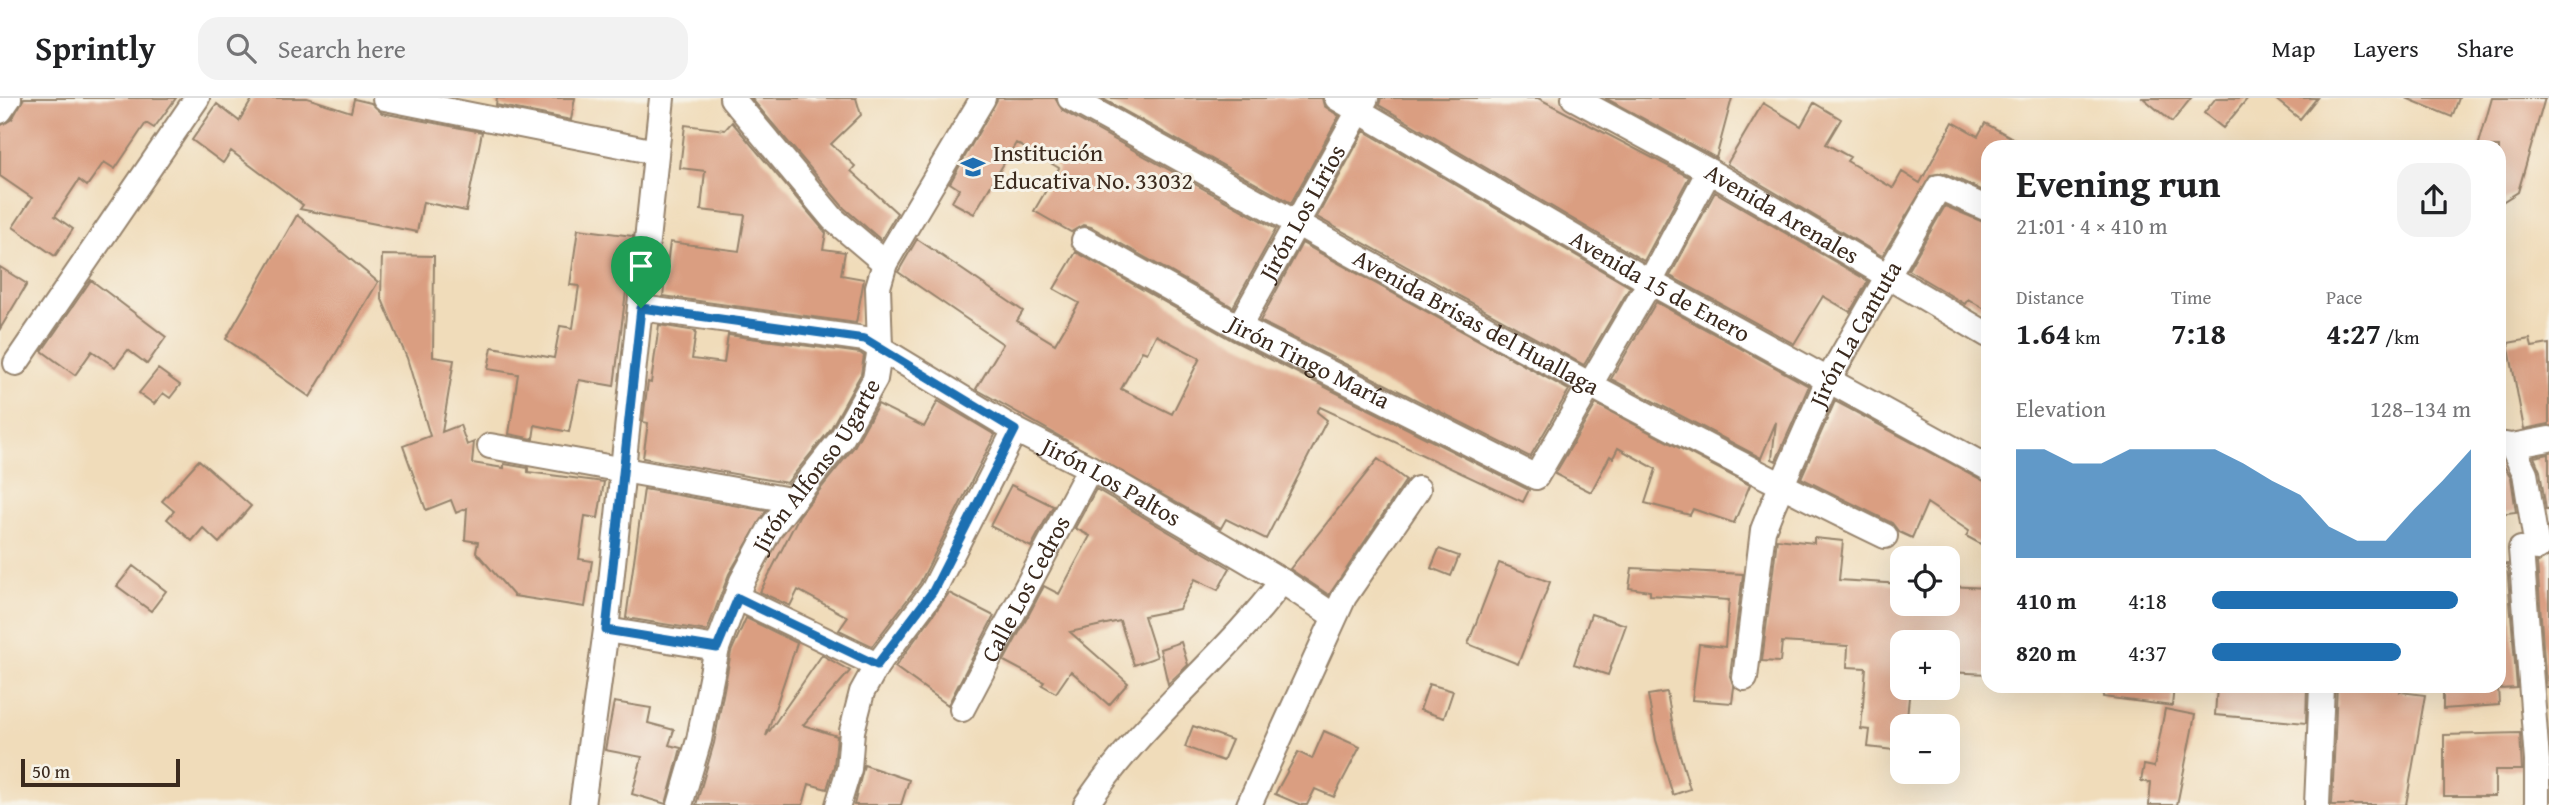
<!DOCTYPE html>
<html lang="en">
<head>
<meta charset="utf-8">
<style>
	:root { --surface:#fff; --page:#f2f2f2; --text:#202124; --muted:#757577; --line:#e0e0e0; --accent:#1f6fb2 }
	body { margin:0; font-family:"Gentium Book Plus",serif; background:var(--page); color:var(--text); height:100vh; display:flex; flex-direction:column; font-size:26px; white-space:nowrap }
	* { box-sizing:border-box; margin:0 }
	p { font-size:23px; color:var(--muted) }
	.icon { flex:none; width:38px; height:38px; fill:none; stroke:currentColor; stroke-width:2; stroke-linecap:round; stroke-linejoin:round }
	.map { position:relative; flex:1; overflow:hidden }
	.drawer { position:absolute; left:1981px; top:42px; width:525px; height:553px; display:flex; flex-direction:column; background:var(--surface); border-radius:21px; box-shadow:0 7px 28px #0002 }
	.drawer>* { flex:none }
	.fabs { position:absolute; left:1890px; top:448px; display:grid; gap:14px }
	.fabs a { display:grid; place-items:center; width:70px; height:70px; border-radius:14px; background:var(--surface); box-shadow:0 7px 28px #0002; font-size:35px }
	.scale { position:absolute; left:21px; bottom:18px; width:159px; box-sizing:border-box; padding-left:7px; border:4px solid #3b2a1e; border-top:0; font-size:19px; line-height:24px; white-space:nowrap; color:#3b2a1e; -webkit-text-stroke:5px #f7f3e8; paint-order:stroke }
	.pin { position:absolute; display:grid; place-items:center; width:60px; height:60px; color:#fff; margin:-72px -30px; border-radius:50% 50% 50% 0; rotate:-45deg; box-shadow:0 0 7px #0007 }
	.pin .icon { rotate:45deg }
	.round { display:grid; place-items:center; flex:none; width:74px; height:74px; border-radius:21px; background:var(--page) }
	.headline { display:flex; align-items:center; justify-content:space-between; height:119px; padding:0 35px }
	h1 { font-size:38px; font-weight:700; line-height:52px }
	.figures { display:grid; grid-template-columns:repeat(3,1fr); gap:10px; height:119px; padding:7px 35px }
	.figures div { display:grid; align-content:center }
	.figures b { font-size:30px; font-weight:700 }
	.figures small { font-size:19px; font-weight:400 }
	.figures p { font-size:19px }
	.chart { height:196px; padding:14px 35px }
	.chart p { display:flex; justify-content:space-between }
	.chart svg { width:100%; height:126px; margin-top:7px; fill:var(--accent); opacity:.7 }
	ul { padding:0 35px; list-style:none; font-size:23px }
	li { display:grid; grid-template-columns:112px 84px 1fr; align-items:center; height:52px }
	li i { height:18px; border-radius:9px; background:var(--accent) }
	header { display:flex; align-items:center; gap:42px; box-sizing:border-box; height:98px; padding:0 35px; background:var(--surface); border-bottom:2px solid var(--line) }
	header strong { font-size:33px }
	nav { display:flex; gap:38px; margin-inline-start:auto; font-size:24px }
	.search { width:490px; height:63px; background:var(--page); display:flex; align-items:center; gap:18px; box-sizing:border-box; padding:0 24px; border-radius:21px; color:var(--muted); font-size:26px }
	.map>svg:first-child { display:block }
	.building { fill:#da9e81; fill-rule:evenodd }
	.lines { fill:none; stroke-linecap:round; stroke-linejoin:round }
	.minor-casing { stroke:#96836c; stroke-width:28 }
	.minor { stroke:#fff; stroke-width:24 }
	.route-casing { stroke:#fff; stroke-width:14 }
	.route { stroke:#1f6fb2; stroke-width:9 }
	.labels { text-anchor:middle; stroke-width:6; stroke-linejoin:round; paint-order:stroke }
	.poi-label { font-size:24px; fill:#3b2a1e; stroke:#f7f3e8; text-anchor:start }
	.street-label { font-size:24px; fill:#3b2a1e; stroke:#f7f3e8 }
</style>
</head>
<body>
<header>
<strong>Sprintly</strong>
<div class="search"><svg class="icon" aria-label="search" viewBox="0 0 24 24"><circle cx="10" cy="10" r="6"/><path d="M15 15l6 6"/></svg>Search here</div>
<nav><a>Map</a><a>Layers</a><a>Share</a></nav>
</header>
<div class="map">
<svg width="2549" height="707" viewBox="0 0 2549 707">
	<rect width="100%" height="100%" fill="#f7f3e8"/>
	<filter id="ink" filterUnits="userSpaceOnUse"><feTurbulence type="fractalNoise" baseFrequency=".0143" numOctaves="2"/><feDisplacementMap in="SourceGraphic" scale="14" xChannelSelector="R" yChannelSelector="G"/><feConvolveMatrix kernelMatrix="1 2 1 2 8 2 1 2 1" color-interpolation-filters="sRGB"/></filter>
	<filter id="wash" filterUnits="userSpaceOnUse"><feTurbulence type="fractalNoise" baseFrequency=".00686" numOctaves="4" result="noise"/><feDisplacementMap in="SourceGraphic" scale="28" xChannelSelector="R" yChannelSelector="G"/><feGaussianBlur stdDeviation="1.57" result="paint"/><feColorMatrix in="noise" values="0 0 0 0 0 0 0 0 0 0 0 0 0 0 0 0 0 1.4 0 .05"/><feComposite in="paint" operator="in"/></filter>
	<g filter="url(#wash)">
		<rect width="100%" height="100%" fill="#f0dcba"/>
		<g id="blocks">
			<path class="building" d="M 24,0 L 176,0 L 154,30 L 146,25 L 115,71 L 104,64 L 87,88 L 79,82 L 55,118 L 73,131 L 55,158 L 13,129 L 32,100 L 0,78 L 0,28 L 12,21 Z
				M 253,0 L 307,0 L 351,14 L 354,1 L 371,5 L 382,15 L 482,34 L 466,113 L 423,104 L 417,134 L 300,111 L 303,107 L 231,53 L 223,65 L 192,42 L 217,6 L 239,23 Z
				M 497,0 L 575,0 L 571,22 L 496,7 Z
				M 751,0 L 856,0 L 861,17 L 831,46 L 855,68 L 851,73 L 897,115 L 881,142 L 844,110 Z
				M 998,0 L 1055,0 L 1063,13 L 1276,131 L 1233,209 L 1091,129 L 1083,127 L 1071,134 L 1034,113 L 1059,70 L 1016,45 L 974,116 L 952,104 L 959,91 L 950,85 Z
				M 1101,0 L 1322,0 L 1324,8 L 1339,18 L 1291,105 Z
				M 1381,0 L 1538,0 L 1689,79 L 1644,163 L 1379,7 Z
				M 1605,0 L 1732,0 L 1716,60 Z
				M 2143,0 L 2191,0 L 2172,24 Z
				M 2216,0 L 2248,0 L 2223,30 L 2204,15 Z
				M 2274,0 L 2317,0 L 2300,21 Z
				M 2406,0 L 2459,0 L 2452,19 Z
				M 2492,0 L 2545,0 L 2518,94 L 2499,106 L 2499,49 L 2478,49 Z
				M 1763,5 L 1801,28 L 1814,5 L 1841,21 L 1826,46 L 1850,59 L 1847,63 L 1893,90 L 1902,74 L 1920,85 L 1953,24 L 1978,38 L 1985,25 L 2029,49 L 1988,49 L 1988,95 L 1944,75 L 1931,77 L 1882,158 L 1727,66 Z
				M 732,24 L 826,135 L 823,151 L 845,154 L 841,177 L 864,181 L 856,225 L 663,198 L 670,144 L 739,153 L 745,117 L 701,112 L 705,73 L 680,70 L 685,27 L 725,32 Z
				M 1364,33 L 1630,189 L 1584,267 L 1317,119 Z
				M 1715,94 L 1868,183 L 1850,214 L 1823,198 L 1794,246 L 1670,178 Z
				M 1945,108 L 1988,126 L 1988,213 L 1968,201 L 1965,206 L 1908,172 Z
				M 297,117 L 378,184 L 310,299 L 226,241 Z
				M 578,131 L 633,138 L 614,288 L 579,282 L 569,334 L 535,327 L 533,341 L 509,336 L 518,276 L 488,271 L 492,249 L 554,260 L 560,228 L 573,230 L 579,188 L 570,187 Z
				M 917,141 L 1023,213 L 1017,223 L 1055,246 L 1079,205 L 1054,191 L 1076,154 L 1232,242 L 1529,392 L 1523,404 L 1320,309 L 1317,314 L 1327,322 L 1266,441 L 1226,421 L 1221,430 L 976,291 L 1003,246 L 898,174 ZM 1156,237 L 1200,260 L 1172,316 L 1121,291 L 1142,253 L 1147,255 Z
				M 1302,145 L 1569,292 L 1530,359 L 1260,223 Z
				M 382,157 L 434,158 L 433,259 L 454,262 L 442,334 L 460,327 L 467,347 L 474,344 L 472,365 L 504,370 L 504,366 L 528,370 L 528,374 L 604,384 L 598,420 L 585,418 L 579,461 L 592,463 L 585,509 L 514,498 L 476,454 L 478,444 L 465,442 L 467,410 L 456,415 L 451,402 L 426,412 L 403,348 L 430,338 L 407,260 L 381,199 Z
				M 0,169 L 27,186 L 0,231 Z
				M 91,182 L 166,239 L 147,266 L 128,252 L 115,269 L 92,253 L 75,277 L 42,253 Z
				M 1656,204 L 1809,288 L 1776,363 L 1772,361 L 1776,324 L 1761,360 L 1611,281 Z
				M 659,227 L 696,233 L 692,261 L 724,265 L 728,237 L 860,255 L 864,258 L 861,276 L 830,332 L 787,385 L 643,360 L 648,325 L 643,324 L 645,305 L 648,284 L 651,285 Z
				M 2530,241 L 2532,249 L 2549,246 L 2549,326 L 2524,331 L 2508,245 Z
				M 158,271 L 180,287 L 170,300 L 163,295 L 154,306 L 139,295 Z
				M 938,303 L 995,337 L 920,485 L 872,548 L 839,532 L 848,519 L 798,492 L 790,508 L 760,494 L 799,418 L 854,349 L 878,306 L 924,329 Z
				M 1835,303 L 1988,385 L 1988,450 L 1966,438 L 1969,433 L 1927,405 L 1912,440 L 1899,434 L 1892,425 L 1801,380 Z
				M 1596,306 L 1750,387 L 1734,425 L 1693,411 L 1690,417 L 1645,405 L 1656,371 L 1618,350 L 1613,360 L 1610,358 L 1591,394 L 1555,376 Z
				M 2549,356 L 2549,412 L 2546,412 L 2540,373 L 2534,359 Z
				M 1378,361 L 1406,382 L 1329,497 L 1290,471 Z
				M 2499,361 L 2511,379 L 2516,414 L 2499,416 Z
				M 199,362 L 251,408 L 219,445 L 203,430 L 192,443 L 167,421 L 174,413 L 162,403 Z
				M 1011,387 L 1053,408 L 1031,449 L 990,428 Z
				M 644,391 L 766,413 L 729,476 L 707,533 L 626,520 Z
				M 1096,391 L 1230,470 L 1218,492 L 1195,481 L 1179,511 L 1144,518 L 1157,559 L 1134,567 L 1120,523 L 1070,534 L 1128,585 L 1109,607 L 1071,573 L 1056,595 L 1042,587 L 1044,584 L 1004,563 L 1044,488 L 1059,496 L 1090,438 L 1075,430 Z
				M 1814,440 L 1843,443 L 1839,482 L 1902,486 L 1902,506 L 1948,506 L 1948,488 L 1988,490 L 1988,576 L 1948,574 L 1948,544 L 1902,544 L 1902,590 L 1910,590 L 1906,628 L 1902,628 L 1902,653 L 1868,649 L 1870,632 L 1861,631 L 1866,570 L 1847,569 L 1848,548 L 1782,544 L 1780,564 L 1762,563 L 1777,441 L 1814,445 Z
				M 1439,451 L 1459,458 L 1451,478 L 1431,470 Z
				M 2549,458 L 2549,589 L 2546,589 L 2537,465 Z
				M 1499,465 L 1550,484 L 1518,566 L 1468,546 Z
				M 2507,466 L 2517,590 L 2499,591 L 2499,467 Z
				M 133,468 L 166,493 L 151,513 L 117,488 Z
				M 1632,470 L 1743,476 L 1730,578 L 1734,589 L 1732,605 L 1692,602 L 1699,546 L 1725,549 L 1729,502 L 1650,497 L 1650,493 L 1629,490 Z
				M 949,495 L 994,518 L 948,607 L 895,569 Z
				M 1591,516 L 1626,527 L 1608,577 L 1574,566 Z
				M 746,520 L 797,545 L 766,638 L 822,557 L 850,573 L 803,627 L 837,638 L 834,668 L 827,691 L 809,686 L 803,707 L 696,707 L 714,645 L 731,554 Z
				M 1181,544 L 1188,567 L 1168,586 L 1160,551 Z
				M 1429,586 L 1453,593 L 1444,620 L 1420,612 Z
				M 2104,588 L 2174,588 L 2172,608 L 2103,599 Z
				M 2217,588 L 2307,588 L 2306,625 L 2215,617 Z
				M 2337,588 L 2401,588 L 2400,594 L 2425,597 L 2406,707 L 2332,707 Z
				M 2443,588 L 2498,588 L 2499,607 L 2443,611 Z
				M 1667,594 L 1675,640 L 1690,691 L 1673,697 L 1656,642 L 1648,597 Z
				M 614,604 L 651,610 L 648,625 L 674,632 L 669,647 L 681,650 L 666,706 L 632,696 L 642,659 L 605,652 Z
				M 2165,611 L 2195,617 L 2177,707 L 2149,707 L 2151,685 L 2141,683 L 2144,667 L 2154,669 Z
				M 1193,628 L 1232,642 L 1223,663 L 1185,649 Z
				M 1324,633 L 1360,649 L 1334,699 L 1315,691 L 1307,707 L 1301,707 L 1275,696 L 1298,654 L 1312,661 Z
				M 2520,635 L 2522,672 L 2495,672 L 2495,698 L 2444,698 L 2444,637 Z
				M 864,667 L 909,682 L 901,707 L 854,707 Z"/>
		</g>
	</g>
	<g filter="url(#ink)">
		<use href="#blocks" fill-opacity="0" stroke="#96836c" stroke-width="2"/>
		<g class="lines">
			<g class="minor-casing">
				<g id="minor">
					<path d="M 385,0 L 656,54"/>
					<path d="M 732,0 L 833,121 L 885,165"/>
					<path id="s1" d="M 1070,0 C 1341,148 1608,304 1885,438"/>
					<path id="s2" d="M 1337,0 L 1650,184 L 1988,370"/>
					<path id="s3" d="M 1574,0 L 1709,73 L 1988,237"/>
					<path d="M 0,13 L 9,0"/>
					<path id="s4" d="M 1084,142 L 1239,229 L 1536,379 L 1650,184 L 1709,73"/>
					<path id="s5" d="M 641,210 L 865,241 L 1015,332 L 1090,370 L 1282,483 L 1334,518"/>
					<path id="s6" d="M 1239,229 L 1366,0"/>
					<path d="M 16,265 L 197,0"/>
					<path d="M 2499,346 L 2512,348 L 2549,341"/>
					<path d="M 490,348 L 790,402"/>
					<path d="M 2512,348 L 2525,375 L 2537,450"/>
					<path d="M 2521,451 L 2537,663 L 2537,707"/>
					<path d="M 738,500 L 877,567"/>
					<path d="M 606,532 L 717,550"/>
					<path id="s7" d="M 1745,580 L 1763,432 L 1773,407 L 1828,282 L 1939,89 L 1988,111"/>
					<path id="s8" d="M 962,611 L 1090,370"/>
					<path d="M 582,707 L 606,532 L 662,0"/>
					<path id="s9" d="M 680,707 L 699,642 L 717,550 L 742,483 L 770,431 L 842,340 L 875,281 L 880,250 L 878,189 L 885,165 L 983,0"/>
					<path d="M 838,707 L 849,671 L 852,633 L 862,594 L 877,567 L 933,493 L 1015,332"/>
					<path d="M 1086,707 C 1141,623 1222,563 1282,483"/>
					<path d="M 1249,707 L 1344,499 L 1418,391"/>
					<path d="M 2317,707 L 2322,588"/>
				</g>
			</g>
			<use href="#minor" class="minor"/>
		</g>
	</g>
	<g class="lines" filter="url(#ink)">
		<g class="route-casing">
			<path id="route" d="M 641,210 L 865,241 L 1015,332 L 933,493 L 877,567 L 738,500 L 717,550 L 606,532 Z"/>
		</g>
		<use href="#route" class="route"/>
	</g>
	<defs>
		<g id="school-bare" transform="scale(1.89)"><path d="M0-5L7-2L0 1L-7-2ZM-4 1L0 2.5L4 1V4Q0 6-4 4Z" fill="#1f6fb2" stroke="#f7f3e8" stroke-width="2.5" paint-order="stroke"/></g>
	</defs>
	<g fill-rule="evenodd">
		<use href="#school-bare" x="973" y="69"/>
	</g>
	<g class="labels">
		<g class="poi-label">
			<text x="993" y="63">Institución<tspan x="993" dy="28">Educativa No. 33032</tspan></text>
		</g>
		<g class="street-label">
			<text dy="8" stroke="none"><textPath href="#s6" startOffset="131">Jirón Los Lirios</textPath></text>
			<text dy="8" stroke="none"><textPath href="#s3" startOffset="238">Avenida Arenales</textPath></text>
			<text dy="8" stroke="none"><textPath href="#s2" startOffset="374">Avenida 15 de Enero</textPath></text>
			<text dy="8" stroke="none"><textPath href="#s1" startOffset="464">Avenida Brisas del Huallaga</textPath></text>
			<text dy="8" stroke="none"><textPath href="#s7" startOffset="366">Jirón La Cantuta</textPath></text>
			<text dy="8" stroke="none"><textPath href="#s4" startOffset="256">Jirón Tingo María</textPath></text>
			<text dy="8" stroke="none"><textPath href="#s9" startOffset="371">Jirón Alfonso Ugarte</textPath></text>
			<text dy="8" stroke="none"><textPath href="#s5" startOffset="511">Jirón Los Paltos</textPath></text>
			<text dy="8" stroke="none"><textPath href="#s8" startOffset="136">Calle Los Cedros</textPath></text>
		</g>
	</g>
</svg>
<div class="fabs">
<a><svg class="icon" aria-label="locate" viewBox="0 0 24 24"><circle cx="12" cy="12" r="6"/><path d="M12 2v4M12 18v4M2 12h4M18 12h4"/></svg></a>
<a>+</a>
<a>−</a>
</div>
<div class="scale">50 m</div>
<div class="pin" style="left:641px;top:210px;background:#1e9e55"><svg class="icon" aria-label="arrive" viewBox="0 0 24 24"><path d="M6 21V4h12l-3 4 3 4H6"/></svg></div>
<section class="drawer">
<div class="headline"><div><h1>Evening run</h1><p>21:01 · 4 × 410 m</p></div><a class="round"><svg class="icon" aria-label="share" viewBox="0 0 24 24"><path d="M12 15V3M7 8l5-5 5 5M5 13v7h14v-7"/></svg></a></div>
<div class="figures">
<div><p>Distance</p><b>1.64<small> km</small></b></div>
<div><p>Time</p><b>7:18</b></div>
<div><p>Pace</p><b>4:27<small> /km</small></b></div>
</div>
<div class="chart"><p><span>Elevation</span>128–134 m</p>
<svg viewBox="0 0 160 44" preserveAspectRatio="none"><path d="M0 44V6L10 6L20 11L30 11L40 6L50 6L60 6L70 6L80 11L90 17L100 22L110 33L120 38L130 38L140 27L150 17L160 6V44z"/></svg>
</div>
<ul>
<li><b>410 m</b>4:18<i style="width:95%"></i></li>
<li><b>820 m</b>4:37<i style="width:73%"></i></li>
</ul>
</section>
</div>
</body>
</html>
